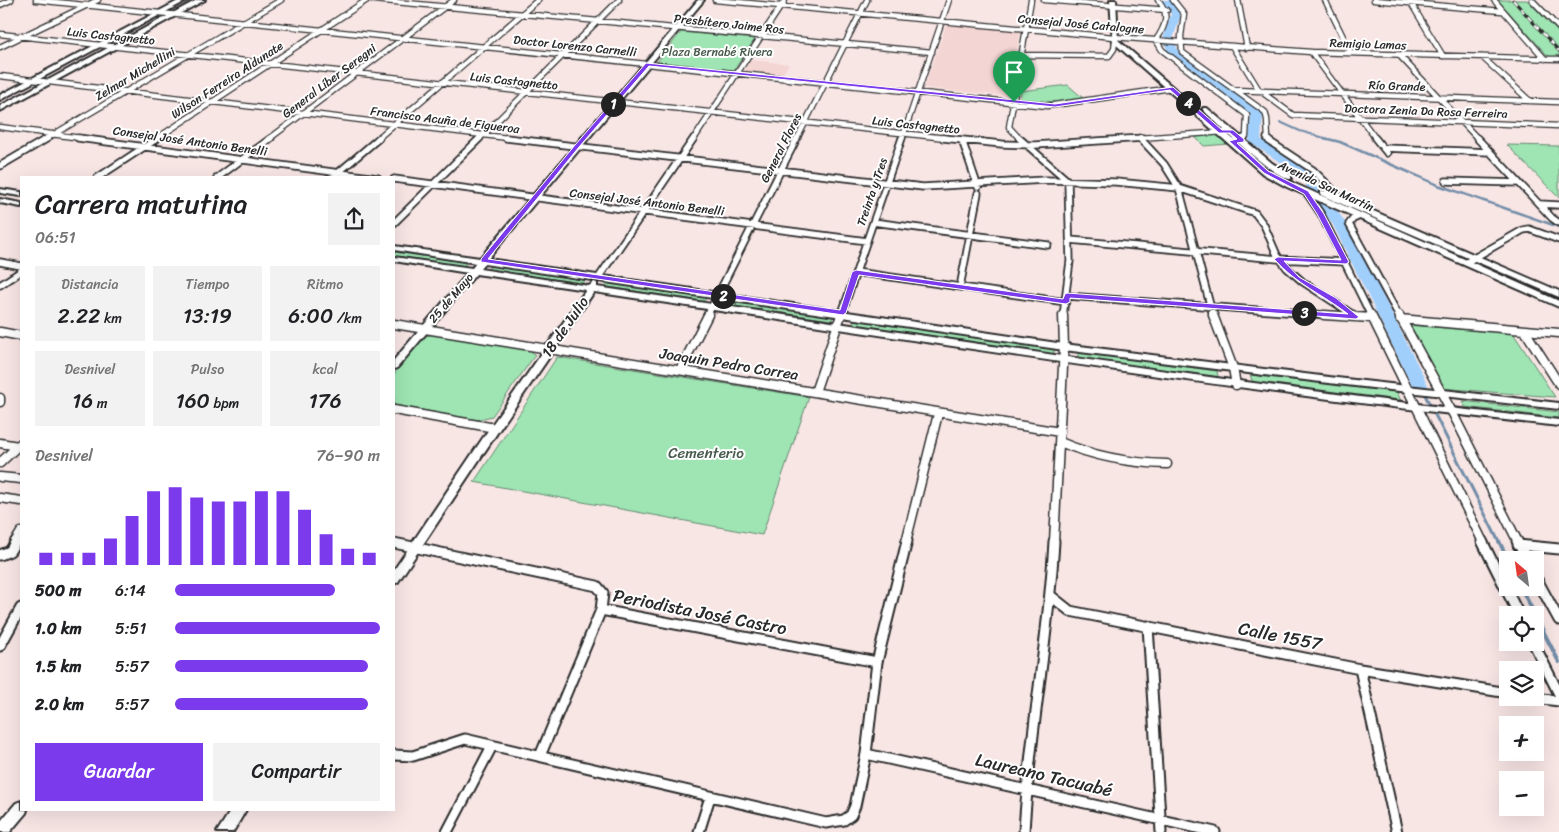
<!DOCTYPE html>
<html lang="es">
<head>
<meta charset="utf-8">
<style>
	:root { --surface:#fff; --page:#f2f2f2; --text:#202124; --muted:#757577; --accent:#7c3aed }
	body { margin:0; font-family:Sriracha,sans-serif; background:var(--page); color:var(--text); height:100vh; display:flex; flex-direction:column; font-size:19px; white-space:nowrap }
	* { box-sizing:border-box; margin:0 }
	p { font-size:16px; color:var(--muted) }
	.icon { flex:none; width:28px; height:28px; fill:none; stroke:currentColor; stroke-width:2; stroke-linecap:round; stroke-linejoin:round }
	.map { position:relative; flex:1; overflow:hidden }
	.panel { position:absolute; left:20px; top:176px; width:375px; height:635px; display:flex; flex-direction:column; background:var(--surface); border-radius:0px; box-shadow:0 5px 20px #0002 }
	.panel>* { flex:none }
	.needle { width:32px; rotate:331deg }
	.controls { position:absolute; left:1499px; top:551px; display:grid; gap:10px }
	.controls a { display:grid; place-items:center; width:45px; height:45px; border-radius:0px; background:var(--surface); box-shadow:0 5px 20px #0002; font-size:25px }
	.pin { position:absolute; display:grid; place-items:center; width:42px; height:42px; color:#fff; margin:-51px -21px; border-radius:50% 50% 50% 0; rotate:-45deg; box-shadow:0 0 5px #0007 }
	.pin .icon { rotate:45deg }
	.km { position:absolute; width:25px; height:25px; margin:-12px; border-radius:50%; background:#222; color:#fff; font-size:14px; line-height:25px; text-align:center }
	.round { display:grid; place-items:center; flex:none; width:52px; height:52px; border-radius:0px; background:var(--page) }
	.overview { display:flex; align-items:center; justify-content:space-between; height:85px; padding:0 15px }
	h1 { font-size:28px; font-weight:600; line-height:38px }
	.metrics { display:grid; grid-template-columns:repeat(3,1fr); gap:8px; height:85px; padding:5px 15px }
	.metrics div { display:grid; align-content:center; border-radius:0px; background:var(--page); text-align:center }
	.metrics b { font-size:21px; font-weight:600 }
	.metrics small { font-size:14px; font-weight:400 }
	.metrics p { font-size:14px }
	.chart { height:140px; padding:10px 15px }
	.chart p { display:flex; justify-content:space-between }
	.chart svg { width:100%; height:90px; margin-top:5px; stroke:var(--accent); stroke-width:6 }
	.cta { display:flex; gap:10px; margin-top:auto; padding:10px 15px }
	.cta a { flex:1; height:58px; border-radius:0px; background:var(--accent); color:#fff; font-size:20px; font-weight:600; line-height:58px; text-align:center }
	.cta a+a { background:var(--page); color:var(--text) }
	ul { padding:0 15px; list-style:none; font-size:16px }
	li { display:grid; grid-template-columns:80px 60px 1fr; align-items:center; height:38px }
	li i { height:12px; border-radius:6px; background:var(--accent) }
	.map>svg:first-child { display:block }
	.built { fill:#f3d5d3 }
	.green { fill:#9ee5b3; stroke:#64886f }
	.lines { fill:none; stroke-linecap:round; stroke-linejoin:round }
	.stream-far3 { stroke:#728da8; stroke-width:2 }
	.stream-far2 { stroke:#728da8; stroke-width:2.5 }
	.stream-far1 { stroke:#728da8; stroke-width:3 }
	.stream { stroke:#728da8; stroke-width:4 }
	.river { fill:#a1cffc; fill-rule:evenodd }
	.minor-far3-casing { stroke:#2b2b2b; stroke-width:7 }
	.minor-far2-casing { stroke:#2b2b2b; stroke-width:9 }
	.minor-far1-casing { stroke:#2b2b2b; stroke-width:11 }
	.minor-casing { stroke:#2b2b2b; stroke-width:13 }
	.tertiary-casing { stroke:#2b2b2b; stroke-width:4 }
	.secondary-casing { stroke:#2b2b2b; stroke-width:4 }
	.minor-far3 { stroke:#fff; stroke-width:4.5 }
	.minor-far2 { stroke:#fff; stroke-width:5.5 }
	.minor-far1 { stroke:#fff; stroke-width:8 }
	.minor { stroke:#fff; stroke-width:9 }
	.tertiary { fill:#fff; fill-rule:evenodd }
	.secondary { fill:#fff; fill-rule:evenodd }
	.rail-casing { stroke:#2b2b2b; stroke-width:3 }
	.rail { stroke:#fff; stroke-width:2; stroke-dasharray:5.5; stroke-linecap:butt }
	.route { fill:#7c3aed; stroke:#fff; fill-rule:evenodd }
	.labels { text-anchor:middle; stroke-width:4; stroke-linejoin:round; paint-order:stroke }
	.far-street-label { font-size:12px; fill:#2b2b2b; stroke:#fff }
	.far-park-label { font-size:12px; fill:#485a4d; stroke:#fff }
	.street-label { font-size:15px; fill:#2b2b2b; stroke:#fff }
	.park-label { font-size:15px; fill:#485a4d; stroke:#fff }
	.near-street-label { font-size:18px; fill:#2b2b2b; stroke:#fff }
</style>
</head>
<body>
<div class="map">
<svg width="1559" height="832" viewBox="0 0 1559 832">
	<rect width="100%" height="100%" fill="#f8e6e5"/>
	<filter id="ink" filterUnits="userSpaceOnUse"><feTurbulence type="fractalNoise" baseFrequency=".02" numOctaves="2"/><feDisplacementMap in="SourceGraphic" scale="10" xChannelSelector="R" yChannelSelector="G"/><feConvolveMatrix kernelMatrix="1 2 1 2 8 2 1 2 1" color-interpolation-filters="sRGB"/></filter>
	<g filter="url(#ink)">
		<path class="built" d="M 947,23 L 1021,30 L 1008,96 L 924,88 Z
			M 751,60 L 789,64 L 782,75 L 746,71 L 744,70 Z"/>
		<path class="green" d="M 1498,0 L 1527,0 L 1559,33 L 1559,58 L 1550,57 L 1546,54 Z
			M 681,32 L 755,39 L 734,70 L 657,62 Z
			M 1068,85 L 1083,98 L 1056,102 L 1020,99 L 1021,91 Z
			M 1219,135 L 1228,144 L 1204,146 L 1195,137 Z
			M 1507,145 L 1559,146 L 1559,198 Z
			M 394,252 L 467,262 L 464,266 L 394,256 Z
			M 490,266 L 585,280 L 583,283 L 488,270 Z
			M 608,282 L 706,296 L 709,297 L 703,301 L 608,287 L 605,284 Z
			M 730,299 L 834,315 L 832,320 L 727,305 Z
			M 855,318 L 1054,348 L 1054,354 L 853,324 Z
			M 1407,325 L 1513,333 L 1555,397 L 1440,388 Z
			M 436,334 L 529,349 L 535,355 L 492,416 L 476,420 L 394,405 L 394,374 L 425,336 Z
			M 1078,352 L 1217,371 L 1218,377 L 1078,358 Z
			M 557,357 L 809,397 L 762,535 L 474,482 Z
			M 1250,375 L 1397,392 L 1401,401 L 1253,383 Z
			M 1462,401 L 1559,412 L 1559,418 L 1465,407 Z"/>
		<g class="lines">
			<path class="stream-far3" d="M 1280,122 L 1300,131 L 1328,139"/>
			<path class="stream-far2" d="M 1324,138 L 1340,142 L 1438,185 L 1559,227"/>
			<path class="stream-far1" d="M 1420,385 L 1499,542"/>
			<path class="stream" d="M 1499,541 L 1508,560
				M 1521,588 L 1559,662"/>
			<path class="river" d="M 1160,0 L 1170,0 L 1181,14 L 1173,39 L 1178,50 L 1261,112 L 1263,114 L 1261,139 L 1309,169 L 1347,225 L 1428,385 L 1426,389 L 1420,390 L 1414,389 L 1412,385 L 1333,225 L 1299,175 L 1251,143 L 1249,140 L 1251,115 L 1168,52 L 1163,39 L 1171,14 Z"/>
			<g class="minor-far3-casing">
				<path id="minor-far3" d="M 36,0 L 1047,106 L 1171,88
					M 374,0 L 932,52
					M 715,0 L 1114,37 L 1311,52 L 1559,59
					M 1044,0 L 1167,10
					M 1158,0 C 1170,13 1166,26 1156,40 L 1162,50 L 1247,115 L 1246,136 L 1243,139
					M 1173,0 L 1184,14 L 1181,36 L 1182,52 L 1265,112 L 1267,119 L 1268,139
					M 1238,0 L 1247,48
					M 1325,0 L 1351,53
					M 1374,0 L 1502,11
					M 1409,0 L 1443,56
					M 1494,0 L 1545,59
					M 1532,0 L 1559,28
					M 0,5 L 11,0
					M 0,34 L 955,139
					M 1232,46 L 1259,90 L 1293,115 L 1559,126
					M 0,47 L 98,0
					M 1311,52 L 1376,139
					M 1022,55 L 1109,56 L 1114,49 L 1115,41
					M 1399,55 L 1478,139
					M 1482,57 L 1530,101
					M 0,76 L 516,139
					M 1234,90 L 1559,102
					M 0,127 L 88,139
					M 46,139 L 281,0
					M 156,139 L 367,0
					M 269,139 L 454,0
					M 377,139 L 538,0
					M 479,139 L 619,0
					M 694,139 L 785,0
					M 797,139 L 867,0
					M 902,139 L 949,0
					M 1020,139 L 1009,127 L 1031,0
					M 1125,139 L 1224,132"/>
			</g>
			<g class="minor-far2-casing">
				<path id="minor-far2" d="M 78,138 L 378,178
					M 506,138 L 923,187 L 1045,180 L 1116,182 L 1179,188 L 1255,213 L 1264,225 L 1277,255 L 1287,268 L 1303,282 L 1355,316
					M 943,138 L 1002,144 L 1035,145 L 1143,138
					M 1019,138 L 1068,181 L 1070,261 L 1063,316
					M 1140,138 L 1164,164 L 1179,188 L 1213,316
					M 1267,138 L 1269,141 L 1313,170 L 1345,202
					M 1375,138 L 1387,153
					M 1477,138 L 1552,218 L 1559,223
					M 962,140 L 978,187
					M 1236,141 L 1244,138
					M 1383,148 L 1490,152
					M 0,166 L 48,138
					M 97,178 L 158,138
					M 217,178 L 271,138
					M 332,178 L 379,138
					M 394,179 L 867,241
					M 1446,181 L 1519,183
					M 1306,192 L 1321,214 L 1371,316
					M 1540,204 L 1559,205
					M 1360,216 L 1353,219 L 1349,224 L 1399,316
					M 873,222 L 1048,245
					M 394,223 L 480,138
					M 1070,240 L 1278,259 L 1346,262
					M 0,262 L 21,266
					M 1467,262 L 1523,230 L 1529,229 L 1559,240
					M 856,272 L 1066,302
					M 599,277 L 694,138
					M 0,285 L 21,271
					M 960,287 L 978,193
					M 1067,296 L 1341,316
					M 707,316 L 797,138
					M 841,316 L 902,138"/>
			</g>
			<g class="minor-far1-casing">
				<path id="minor-far1" d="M 1213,315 L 1233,368 L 1236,385
					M 1324,315 L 1372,318
					M 1353,315 L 1356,317
					M 1371,315 L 1483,542
					M 1399,315 L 1452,412 L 1518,542
					M 1400,319 L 1559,333
					M 394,324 L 1060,432
					M 1525,331 L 1559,384
					M 0,332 L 21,336
					M 680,370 L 708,315
					M 815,392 L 841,315
					M 0,398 L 0,402
					M 394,410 L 495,428
					M 1060,442 C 1095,457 1129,463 1167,464
					M 0,443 L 18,446
					M 0,463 L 21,443
					M 0,477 L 21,479
					M 0,498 L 21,501
					M 15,542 L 21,532
					M 906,542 L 938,414
					M 1054,542 L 1064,347 L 1063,315"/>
			</g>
			<g class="minor-casing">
				<path id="minor" d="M 1482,541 L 1519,615
					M 1517,541 L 1527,560
					M 394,543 L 597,586 L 603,593 L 601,610 L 540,756
					M 1518,545 L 1559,549
					M 0,555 L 10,551 L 16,541
					M 1535,576 L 1559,620
					M 1051,596 L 1070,611 L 1360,669 L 1508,693
					M 601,610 L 877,662
					M 1148,626 L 1161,832
					M 1533,642 L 1559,694
					M 0,646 L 21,608
					M 1360,669 L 1397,832
					M 1535,698 L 1559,701
					M 866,754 L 1215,832
					M 394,755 L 413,756 L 465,739 L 826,823 L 844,820 L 851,815 L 855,806 L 866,754 L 877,662 L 907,541
					M 447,832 L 492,746
					M 699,832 L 710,797
					M 1024,832 C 1029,735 1049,639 1054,541"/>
			</g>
			<g class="tertiary-casing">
				<path id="tertiary" d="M 698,0 L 704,0 L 488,259 L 1064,344 L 1337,378 L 1559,403 L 1559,409 L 1337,384 L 1064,350 L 484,264 L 480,269 L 589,286 L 594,282 L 597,283 L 597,287 C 917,334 1237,386 1559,420 L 1559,426 C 1236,392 915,340 594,292 L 499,430 L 398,582 L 394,584 L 394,570 L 491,426 L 586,290 L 476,274 L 397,368 L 394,369 L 394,360 L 468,273 L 394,261 L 394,257 L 472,268 L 476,263 L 394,250 L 394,246 L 480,258 Z
					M 1110,0 L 1116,0 L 1118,40 L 1269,170 L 1293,183 L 1559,301 L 1559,307 L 1287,187 L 1263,174 L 1113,42 Z
					M 1203,108 L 1207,108 L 1272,163 L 1291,175 L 1291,179 C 1275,180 1217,123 1203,110 Z
					M 0,189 L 21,192 L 21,196 L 0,193 Z
					M 1321,191 L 1327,191 L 1559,291 L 1559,297 L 1321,195 Z
					M 0,199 L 21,203 L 21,207 L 0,203 Z
					M 21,801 L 21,810 L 27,810 L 26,813 L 10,832 L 0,832 L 0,822 L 16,803 Z
					M 231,810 L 246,810 L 233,832 L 217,832 Z"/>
			</g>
			<g class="secondary-casing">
				<path id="secondary" d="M 180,0 L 188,0 L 0,100 L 0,95 Z
					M 197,0 L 205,0 L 0,111 L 0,106 Z"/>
			</g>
			<use href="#minor-far3" class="minor-far3"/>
			<use href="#minor-far2" class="minor-far2"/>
			<use href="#minor-far1" class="minor-far1"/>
			<use href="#minor" class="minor"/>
			<use href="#tertiary" class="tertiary"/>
			<use href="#secondary" class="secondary"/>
			<g class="rail-casing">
				<path id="rail" d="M 1513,0 L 1559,51"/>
			</g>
			<use href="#rail" class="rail"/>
		</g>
	</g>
	<path class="route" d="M 646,63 L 1055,104 L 1173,87 L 1222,130 L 1233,130 L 1244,139 L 1244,142 L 1237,143 L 1268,171 L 1308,191 L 1324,214 L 1349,262 L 1346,264 L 1284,261 L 1299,277 L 1336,298 L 1359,317 L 1356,319 L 1070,298 L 1070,302 L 1066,304 L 859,275 L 846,313 L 843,315 L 481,262 L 481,259 L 575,145 ZM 649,66 L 1055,107 L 1170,90 L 1219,133 L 1230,133 L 1237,139 L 1229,141 L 1264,173 L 1304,194 L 1317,214 L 1341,260 L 1278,257 L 1274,259 C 1296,284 1322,294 1348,314 L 1067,293 L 1065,294 L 1063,299 L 856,270 L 852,272 L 840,310 L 488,259 L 579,147 Z"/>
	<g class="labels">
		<g class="far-street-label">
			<text transform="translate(729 24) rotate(6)" y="4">Presbítero Jaime Ros</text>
			<text transform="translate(1081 24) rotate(5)" y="4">Consejal José Catalogne</text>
			<text transform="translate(111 36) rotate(6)" y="4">Luis Castagnetto</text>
			<text transform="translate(1368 44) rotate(2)" y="4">Remigio Lamas</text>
			<text transform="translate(575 46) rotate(6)" y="4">Doctor Lorenzo Carnelli</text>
			<text transform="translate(135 74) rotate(-31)" y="4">Zelmar Michellini</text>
			<text transform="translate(227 80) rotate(-33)" y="4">Wilson Ferreira Aldunate</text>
			<text transform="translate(329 81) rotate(-37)" y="4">General Líber Seregni</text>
			<text transform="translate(514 81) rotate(6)" y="4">Luis Castagnetto</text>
			<text transform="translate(1397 86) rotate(2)" y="4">Río Grande</text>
			<text transform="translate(1426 111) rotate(2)" y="4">Doctora Zenia Da Rosa Ferreira</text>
			<text transform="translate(445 120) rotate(7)" y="4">Francisco Acuña de Figueroa</text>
			<text transform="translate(916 125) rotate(6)" y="4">Luis Castagnetto</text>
			<text transform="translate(190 141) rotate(8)" y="4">Consejal José Antonio Benelli</text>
			<text transform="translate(781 148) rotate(-63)" y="4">General Flores</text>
			<text transform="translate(1326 186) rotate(25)" y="4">Avenida San Martín</text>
			<text transform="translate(872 192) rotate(-71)" y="4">Treinta y Tres</text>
			<text transform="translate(647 202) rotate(7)" y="4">Consejal José Antonio Benelli</text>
			<text transform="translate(451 298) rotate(-49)" y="4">25 de Mayo</text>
		</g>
		<g class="far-park-label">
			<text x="717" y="56">Plaza Bernabé Rivera</text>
		</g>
		<g class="street-label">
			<text transform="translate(565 327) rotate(-55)" y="5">18 de Julio</text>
			<text transform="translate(729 364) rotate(9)" y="5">Joaquin Pedro Correa</text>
		</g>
		<g class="park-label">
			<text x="706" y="458">Cementerio</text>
		</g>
		<g class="near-street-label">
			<text transform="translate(700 612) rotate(11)" y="6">Periodista José Castro</text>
			<text transform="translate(1280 636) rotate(11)" y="6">Calle 1557</text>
			<text transform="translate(1044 775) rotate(13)" y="6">Laureano Tacuabé</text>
		</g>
	</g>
</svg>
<div class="controls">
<a><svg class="needle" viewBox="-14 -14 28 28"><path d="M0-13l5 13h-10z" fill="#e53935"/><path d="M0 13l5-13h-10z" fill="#757577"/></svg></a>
<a><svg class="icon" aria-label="locate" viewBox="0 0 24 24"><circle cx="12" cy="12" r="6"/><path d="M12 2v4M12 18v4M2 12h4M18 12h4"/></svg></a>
<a><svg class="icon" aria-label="layers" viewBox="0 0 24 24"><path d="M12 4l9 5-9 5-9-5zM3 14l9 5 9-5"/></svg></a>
<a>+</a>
<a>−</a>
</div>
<div class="pin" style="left:1014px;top:102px;background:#1e9e55"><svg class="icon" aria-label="arrive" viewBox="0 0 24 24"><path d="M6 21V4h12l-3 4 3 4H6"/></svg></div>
<b class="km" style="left:613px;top:104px">1</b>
<b class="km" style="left:723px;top:296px">2</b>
<b class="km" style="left:1304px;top:313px">3</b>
<b class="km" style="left:1188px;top:103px">4</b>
<section class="panel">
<div class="overview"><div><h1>Carrera matutina</h1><p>06:51</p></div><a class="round"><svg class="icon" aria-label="share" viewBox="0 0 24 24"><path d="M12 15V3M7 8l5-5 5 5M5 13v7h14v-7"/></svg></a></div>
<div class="metrics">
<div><p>Distancia</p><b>2.22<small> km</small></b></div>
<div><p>Tiempo</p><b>13:19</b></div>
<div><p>Ritmo</p><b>6:00<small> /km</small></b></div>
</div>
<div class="metrics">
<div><p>Desnivel</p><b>16<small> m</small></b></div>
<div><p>Pulso</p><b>160<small> bpm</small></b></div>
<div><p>kcal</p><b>176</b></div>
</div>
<div class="chart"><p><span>Desnivel</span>76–90 m</p>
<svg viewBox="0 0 160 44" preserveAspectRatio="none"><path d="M5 44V38M15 44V38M25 44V38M35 44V31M45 44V20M55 44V8M65 44V6M75 44V11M85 44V13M95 44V13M105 44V8M115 44V8M125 44V17M135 44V29M145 44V36M155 44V38"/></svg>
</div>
<ul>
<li><b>500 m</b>6:14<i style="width:78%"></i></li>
<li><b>1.0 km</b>5:51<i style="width:100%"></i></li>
<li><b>1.5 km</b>5:57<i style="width:94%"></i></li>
<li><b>2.0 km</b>5:57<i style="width:94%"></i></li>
</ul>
<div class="cta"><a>Guardar</a><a>Compartir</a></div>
</section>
</div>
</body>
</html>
